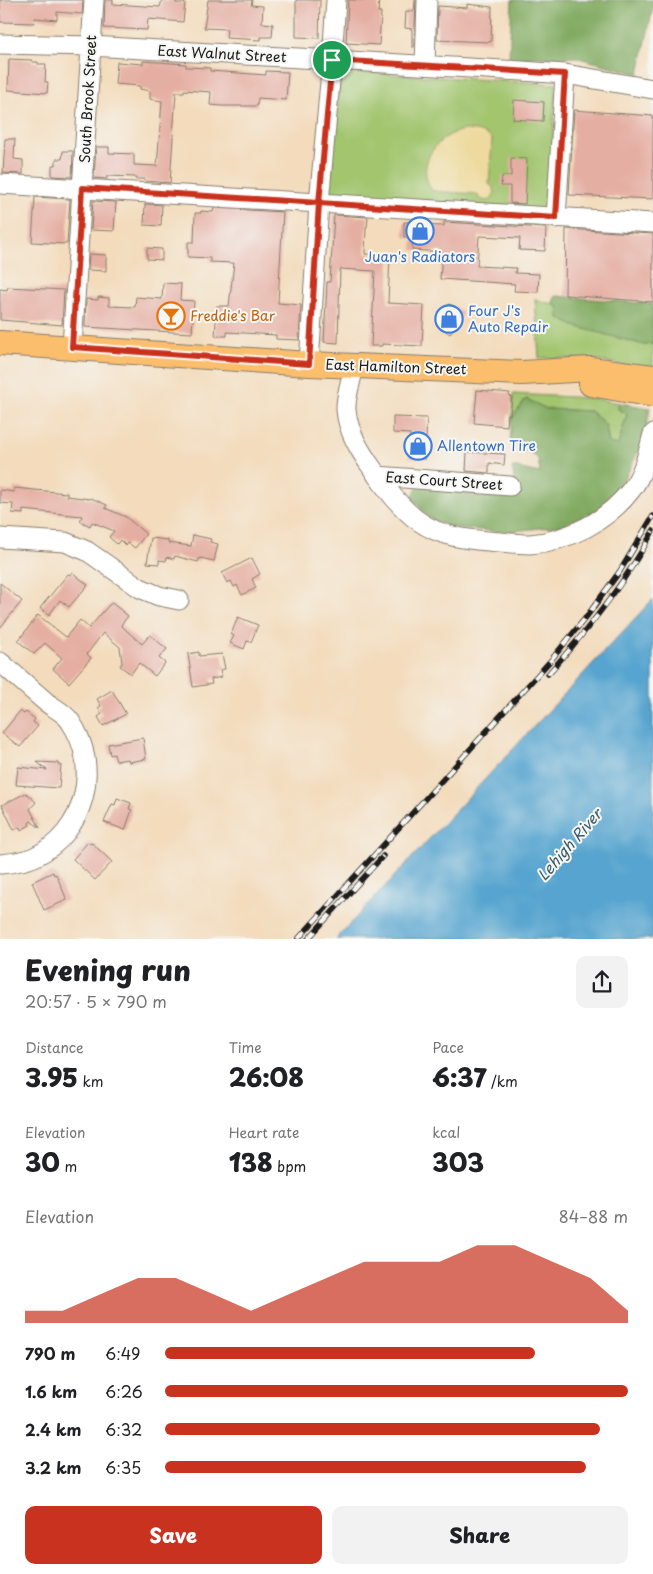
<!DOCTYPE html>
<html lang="en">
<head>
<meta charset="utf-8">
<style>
	:root { --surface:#fff; --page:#f2f2f2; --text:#202124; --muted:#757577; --accent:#c8321e }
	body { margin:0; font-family:"Playpen Sans",sans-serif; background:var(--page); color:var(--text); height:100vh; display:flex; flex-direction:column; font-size:19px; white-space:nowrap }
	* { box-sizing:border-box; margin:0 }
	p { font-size:16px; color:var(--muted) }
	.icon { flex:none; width:28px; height:28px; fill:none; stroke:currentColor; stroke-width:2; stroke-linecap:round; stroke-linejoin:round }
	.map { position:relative; height:939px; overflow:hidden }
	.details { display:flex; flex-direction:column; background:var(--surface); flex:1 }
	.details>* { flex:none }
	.pin { position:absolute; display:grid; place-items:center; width:42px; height:42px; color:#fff; margin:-21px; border:2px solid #fff; border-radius:50%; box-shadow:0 1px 5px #0007 }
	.round { display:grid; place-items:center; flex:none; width:52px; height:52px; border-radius:10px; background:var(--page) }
	.head { display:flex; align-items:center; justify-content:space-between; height:85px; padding:0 25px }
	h1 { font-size:28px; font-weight:800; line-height:38px }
	.metrics { display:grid; grid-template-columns:repeat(3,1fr); gap:8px; height:85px; padding:5px 25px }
	.metrics div { display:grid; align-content:center }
	.metrics b { font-size:25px; font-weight:800 }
	.metrics small { font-size:14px; font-weight:400 }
	.metrics p { font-size:14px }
	.chart { height:140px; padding:10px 25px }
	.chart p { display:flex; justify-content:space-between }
	.chart svg { width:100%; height:90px; margin-top:5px; fill:var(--accent); opacity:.7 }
	.button { display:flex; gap:10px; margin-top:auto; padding:10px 25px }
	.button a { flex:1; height:58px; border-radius:10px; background:var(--accent); color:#fff; font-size:20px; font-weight:800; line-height:58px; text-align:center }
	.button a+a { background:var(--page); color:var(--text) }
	ul { padding:0 25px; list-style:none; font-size:16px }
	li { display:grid; grid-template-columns:80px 60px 1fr; align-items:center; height:38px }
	li i { height:12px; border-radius:6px; background:var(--accent) }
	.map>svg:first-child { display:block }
	.green { fill:#a2c56e; stroke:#5f7045 }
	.forest { fill:#81aa61; stroke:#4e633e }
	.sand { fill:#eeda9e; stroke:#857b5d }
	.water { fill:#56a4cf; stroke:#396076 }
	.building { fill:#e5aea2 }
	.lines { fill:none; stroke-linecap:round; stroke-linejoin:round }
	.minor-casing { stroke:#887c6c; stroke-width:21 }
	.major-casing { stroke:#887c6c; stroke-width:26 }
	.minor { stroke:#fff; stroke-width:19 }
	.major { stroke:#fabe6d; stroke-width:24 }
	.rail-casing { stroke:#1c1c1c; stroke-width:5.5 }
	.rail { stroke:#f6f6f2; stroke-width:4; stroke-dasharray:11; stroke-linecap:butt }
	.route-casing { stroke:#fff; stroke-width:10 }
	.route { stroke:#c8321e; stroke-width:6 }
	.labels { text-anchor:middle; stroke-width:4; stroke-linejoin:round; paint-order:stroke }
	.street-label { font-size:14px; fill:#1c1c1c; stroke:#f6f6f2 }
	.shop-label { font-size:14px; fill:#366cbe; stroke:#f6f6f2; text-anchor:start }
	.food-label { font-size:14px; fill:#c56008; stroke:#f6f6f2; text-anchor:start }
	.water-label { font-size:15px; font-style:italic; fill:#36596d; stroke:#f6f6f2 }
</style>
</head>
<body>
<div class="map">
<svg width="653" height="939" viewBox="0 0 653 939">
	<rect width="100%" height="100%" fill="#f6f6f2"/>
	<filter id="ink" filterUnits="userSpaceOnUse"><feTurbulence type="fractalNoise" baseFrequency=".02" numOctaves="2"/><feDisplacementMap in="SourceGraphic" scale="10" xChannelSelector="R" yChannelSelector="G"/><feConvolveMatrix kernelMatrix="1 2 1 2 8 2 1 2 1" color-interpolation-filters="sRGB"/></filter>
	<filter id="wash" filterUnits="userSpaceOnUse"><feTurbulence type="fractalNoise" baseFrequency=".0096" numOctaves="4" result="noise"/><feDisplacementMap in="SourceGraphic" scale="20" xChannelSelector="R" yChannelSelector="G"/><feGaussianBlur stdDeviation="1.12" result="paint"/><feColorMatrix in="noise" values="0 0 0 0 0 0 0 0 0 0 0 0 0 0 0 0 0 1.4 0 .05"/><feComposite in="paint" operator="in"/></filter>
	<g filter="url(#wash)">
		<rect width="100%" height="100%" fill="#f3dbbc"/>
		<path class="green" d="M 340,71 L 556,84 L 549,210 L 329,196 Z
			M 535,299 L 558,306 L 644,345 L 653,344 L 653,370 L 586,359 L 539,358 Z
			M 513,394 L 590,398 L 619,403 L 618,409 L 627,414 L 618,445 L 609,443 L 605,424 L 590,411 L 547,409 L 526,399 L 512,418 Z"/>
		<path class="forest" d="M 512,0 L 653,0 L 653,7 L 639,74 L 575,57 L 509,58 Z
			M 556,296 L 653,304 L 653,344 L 644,345 L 574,326 L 559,318 L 558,306 L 552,304 Z
			M 526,399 L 547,409 L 590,411 L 605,424 L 609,443 L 618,445 L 627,414 L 618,409 L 619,403 L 650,408 L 644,440 L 622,484 L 598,510 L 560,526 L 503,532 L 449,527 L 428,517 L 412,498 L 418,486 L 516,491 L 512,467 L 540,473 L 538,458 L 510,440 L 512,418 Z"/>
		<path class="sand" d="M 464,130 C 474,130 485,132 492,139 L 489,184 L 492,186 L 495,192 L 491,200 L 487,201 L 480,199 L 477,194 L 432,191 C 414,164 437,135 464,130 Z"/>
		<path class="water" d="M 653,599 L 653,936 L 651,939 L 336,939 Z"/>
		<g id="blocks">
			<path class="building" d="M 0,0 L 83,0 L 82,14 L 57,12 L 57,20 L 35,18 L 34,23 L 0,22 Z
				M 105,0 L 113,0 L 113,4 L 160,7 L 162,0 L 176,0 L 176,3 L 185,3 L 183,22 L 148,19 L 147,30 L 104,28 Z
				M 208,0 L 252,0 L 251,5 L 263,6 L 262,23 L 273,24 L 272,37 L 261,37 L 261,40 L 226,38 L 227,29 L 204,28 Z
				M 296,0 L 320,0 L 319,38 L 296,37 Z
				M 348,0 L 379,0 L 378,12 L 381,12 L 379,45 L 346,43 Z
				M 415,0 L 416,0 L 414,47 L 412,47 L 412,29 L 405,28 L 406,11 L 414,11 Z
				M 467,4 L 492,7 L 491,42 L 437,40 L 438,6 L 467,8 Z
				M 9,59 L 32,60 L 32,62 L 38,62 L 38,64 L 46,64 L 45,82 L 48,82 L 47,93 L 8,90 Z
				M 143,61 L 186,64 L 186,67 L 210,68 L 210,71 L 266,75 L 266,71 L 288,72 L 286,100 L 258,98 L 257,106 L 222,106 L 210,105 L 211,92 L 184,90 L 184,92 L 176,92 L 170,183 L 145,181 L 145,179 L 135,179 L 135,177 L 107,176 L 107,179 L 94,178 L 96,147 L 109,147 L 109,153 L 134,154 L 134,165 L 157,166 L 162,101 L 150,99 L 150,91 L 140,89 L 140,86 L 115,84 L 117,62 L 143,64 Z
				M 514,100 L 544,102 L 543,121 L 513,119 Z
				M 574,110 L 653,116 L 653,199 L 569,195 Z
				M 5,139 L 15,139 L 14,159 L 23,160 L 23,174 L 3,173 Z
				M 63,151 L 73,151 L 72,177 L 52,176 L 52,165 L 56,165 L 56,159 L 62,159 Z
				M 511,158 L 527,159 L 525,204 L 510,203 L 510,186 L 501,186 L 502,176 L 511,176 Z
				M 35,197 L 70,199 L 67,244 L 32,242 Z
				M 93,201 L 116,202 L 114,231 L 91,230 Z
				M 145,204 L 162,205 L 161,226 L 144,225 Z
				M 214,208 L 283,212 L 278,303 L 301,305 L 299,340 L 276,339 L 276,335 L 227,332 L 227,336 L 215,336 L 217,306 L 229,306 L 234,263 L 210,262 L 210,258 L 188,257 L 188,242 L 194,242 L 195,213 L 201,213 L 201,211 L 213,212 Z
				M 334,215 L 368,217 L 367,227 L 366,227 L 365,254 L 390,255 L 388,303 L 424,305 L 422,346 L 382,344 L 382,346 L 371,346 L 375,271 L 340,269 L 338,343 L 324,342 L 327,282 L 330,282 Z
				M 404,222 L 415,222 L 415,225 L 444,226 L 444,222 L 546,228 L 545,251 L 519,250 L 520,238 L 479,236 L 477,266 L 516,268 L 515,273 L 539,274 L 538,292 L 514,291 L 515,284 L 440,279 L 442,252 L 412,250 L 413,238 L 404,237 Z
				M 566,229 L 653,234 L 653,302 L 565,295 Z
				M 147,248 L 162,249 L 162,260 L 147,259 Z
				M 89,254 L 106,255 L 106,271 L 88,270 Z
				M 163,283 L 181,284 L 180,300 L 194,301 L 192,333 L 85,327 L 86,299 L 98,300 L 98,297 L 109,298 L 109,306 L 135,307 L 136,297 L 162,299 Z
				M 8,287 L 64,290 L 62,325 L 0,320 L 0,289 L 7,290 Z
				M 449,304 L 463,313 L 450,334 L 436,324 Z
				M 477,390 L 510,393 L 509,396 L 512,397 L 510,415 L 508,414 L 507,426 L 474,423 Z
				M 393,417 L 427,418 L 425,459 L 409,458 L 410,434 L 393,433 Z
				M 467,452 L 505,454 L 504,465 L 489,463 L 489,473 L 466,471 Z
				M 14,488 L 67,493 L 67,496 L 90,499 L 91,498 L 107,505 L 105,508 L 126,517 L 146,534 L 135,548 L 128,543 L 126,546 L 120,540 L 117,544 L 109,537 L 114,531 L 92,522 L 90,526 L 80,521 L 82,516 L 23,510 L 23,514 L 12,513 L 13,504 L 0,503 L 0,490 L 14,492 Z
				M 193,535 L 211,539 L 210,542 L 218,544 L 214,561 L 200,558 L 198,562 L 175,556 L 174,559 L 167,557 L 166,561 L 159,560 L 159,564 L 147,563 L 151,538 L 168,540 L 168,543 L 191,546 Z
				M 252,558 L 260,574 L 252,579 L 256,588 L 242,595 L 237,585 L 234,587 L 231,581 L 227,583 L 222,573 Z
				M 72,572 L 88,585 L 69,607 L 60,600 L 49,615 L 40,608 L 68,574 L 70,575 Z
				M 0,583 L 22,601 L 0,628 Z
				M 112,603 L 128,616 L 121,625 L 127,631 L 142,644 L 150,635 L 167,649 L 159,658 L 165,663 L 155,676 L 139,663 L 131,674 L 120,666 L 122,663 L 120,647 L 103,633 L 87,654 L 91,658 L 69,683 L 53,669 L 62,658 L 45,643 L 34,654 L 18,641 L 38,615 L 66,637 L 80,620 L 89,628 L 109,605 Z
				M 238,617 L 258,625 L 251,642 L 247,641 L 244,649 L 230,643 L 234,636 L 231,634 Z
				M 199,652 L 199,656 L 222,654 L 225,669 L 220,670 L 222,677 L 211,679 L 212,684 L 193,687 L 188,654 Z
				M 112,690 L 126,714 L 103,726 L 98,717 L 102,714 L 98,708 L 101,706 L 97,699 Z
				M 20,711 L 24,714 L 26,712 L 35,719 L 33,722 L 38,726 L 20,747 L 2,733 Z
				M 143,738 L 146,759 L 129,762 L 128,759 L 116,761 L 114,754 L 110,755 L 108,744 Z
				M 37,762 L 58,763 L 58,765 L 61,765 L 59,788 L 16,785 L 18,767 L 47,770 Z
				M 26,793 L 36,802 L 30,809 L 40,828 L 31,821 L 29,823 L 30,825 L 21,830 L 20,827 L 14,830 L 2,805 Z
				M 117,798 L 131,803 L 129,809 L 132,810 L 125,830 L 104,822 L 112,804 L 115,805 Z
				M 88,842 L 90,844 L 92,843 L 112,862 L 95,880 L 73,859 Z
				M 53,872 L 54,875 L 56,874 L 67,900 L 44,910 L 32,882 Z"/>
		</g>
	</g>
	<g filter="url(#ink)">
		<use href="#blocks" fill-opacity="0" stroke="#887c6c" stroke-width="1"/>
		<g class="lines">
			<g class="minor-casing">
				<path id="minor" d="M 0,44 L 91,46 L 522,71 L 565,74 L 653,89
					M 425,65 L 427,0
					M 0,184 L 653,223
					M 556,218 L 565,74
					M 72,347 L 94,0
					M 309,364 L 319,203 L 332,60 L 336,0
					M 354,366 C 352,379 345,396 346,410 C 348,432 360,451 372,468 C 383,485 403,511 420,522 C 440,536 464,539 488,541 C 501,542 516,544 530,544 C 569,541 607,521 631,490 C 643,475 648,453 653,434
					M 377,476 L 510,486
					M 0,538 L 65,542 L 87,551 L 140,588 L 159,596 L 179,600
					M 0,662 C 15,675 31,689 46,702 C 54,708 65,713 70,721 C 102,767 85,834 34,857 C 23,862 11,863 0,864"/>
			</g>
			<g class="major-casing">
				<path id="major" d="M 0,343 L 309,364 L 522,373 L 590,369 L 653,377
					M 591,384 L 653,395"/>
			</g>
			<use href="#minor" class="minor"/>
			<use href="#major" class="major"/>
			<g class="rail-casing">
				<path id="rail" d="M 548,674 C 588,630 625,583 653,531
					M 298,939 L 551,660 L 587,616 L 620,571 L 653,516
					M 308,939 L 383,856"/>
			</g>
			<use href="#rail" class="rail"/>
		</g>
	</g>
	<g class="lines" filter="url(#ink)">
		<g class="route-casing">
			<path id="route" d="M 332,60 L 319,203 L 309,364 L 72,347 L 82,188 C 240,198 398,208 556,218 L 565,74 L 332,60"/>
		</g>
		<use href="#route" class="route"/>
	</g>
	<defs>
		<g id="shop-ring" transform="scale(1.4375)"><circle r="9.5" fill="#f6f6f2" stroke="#3f7fe0" stroke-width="1.5"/><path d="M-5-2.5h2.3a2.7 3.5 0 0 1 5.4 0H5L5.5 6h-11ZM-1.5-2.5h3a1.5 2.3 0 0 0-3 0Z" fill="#3f7fe0"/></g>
		<g id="bar-ring" transform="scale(1.4375)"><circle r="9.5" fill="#f6f6f2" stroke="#e8710a" stroke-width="1.5"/><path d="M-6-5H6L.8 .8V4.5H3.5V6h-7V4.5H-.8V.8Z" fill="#e8710a"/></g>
	</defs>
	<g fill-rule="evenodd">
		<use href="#shop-ring" x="420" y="231"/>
		<use href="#bar-ring" x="171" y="316"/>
		<use href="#shop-ring" x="449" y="319"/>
		<use href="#shop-ring" x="418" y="446"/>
	</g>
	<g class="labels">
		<g class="street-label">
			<text transform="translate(222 54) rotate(3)" y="5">East Walnut Street</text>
			<text transform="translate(88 99) rotate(-87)" y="5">South Brook Street</text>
			<text transform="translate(396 367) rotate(2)" y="5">East Hamilton Street</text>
			<text transform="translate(444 481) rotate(4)" y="5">East Court Street</text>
		</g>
		<g class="shop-label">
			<text x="420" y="262" text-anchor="middle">Juan's Radiators</text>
			<text x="468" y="316">Four J's<tspan x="468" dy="16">Auto Repair</tspan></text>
			<text x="437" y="451">Allentown Tire</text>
		</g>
		<g class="food-label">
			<text x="190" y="321">Freddie's Bar</text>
		</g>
		<g class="water-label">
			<text transform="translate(570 845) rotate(-49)" y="5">Lehigh River</text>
		</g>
	</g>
</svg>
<div class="pin" style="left:332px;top:60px;background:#1e9e55"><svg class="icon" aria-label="arrive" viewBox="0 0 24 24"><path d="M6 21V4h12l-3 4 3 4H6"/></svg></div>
</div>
<section class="details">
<div class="head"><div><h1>Evening run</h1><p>20:57 · 5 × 790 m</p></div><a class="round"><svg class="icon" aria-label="share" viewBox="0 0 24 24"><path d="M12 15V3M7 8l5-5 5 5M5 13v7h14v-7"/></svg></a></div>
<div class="metrics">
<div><p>Distance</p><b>3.95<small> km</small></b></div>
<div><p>Time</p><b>26:08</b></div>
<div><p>Pace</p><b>6:37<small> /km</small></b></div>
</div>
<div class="metrics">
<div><p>Elevation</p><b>30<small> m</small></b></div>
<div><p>Heart rate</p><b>138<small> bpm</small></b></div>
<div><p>kcal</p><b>303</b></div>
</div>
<div class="chart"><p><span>Elevation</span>84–88 m</p>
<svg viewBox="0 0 160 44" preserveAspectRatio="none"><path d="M0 44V38L10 38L20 30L30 22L40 22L50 30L60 38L70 30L80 22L90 14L100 14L110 14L120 6L130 6L140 14L150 22L160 38V44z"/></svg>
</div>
<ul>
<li><b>790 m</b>6:49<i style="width:80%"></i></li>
<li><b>1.6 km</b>6:26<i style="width:100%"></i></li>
<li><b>2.4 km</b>6:32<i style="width:94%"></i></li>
<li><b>3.2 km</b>6:35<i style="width:91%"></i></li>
</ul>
<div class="button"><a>Save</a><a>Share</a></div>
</section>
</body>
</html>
